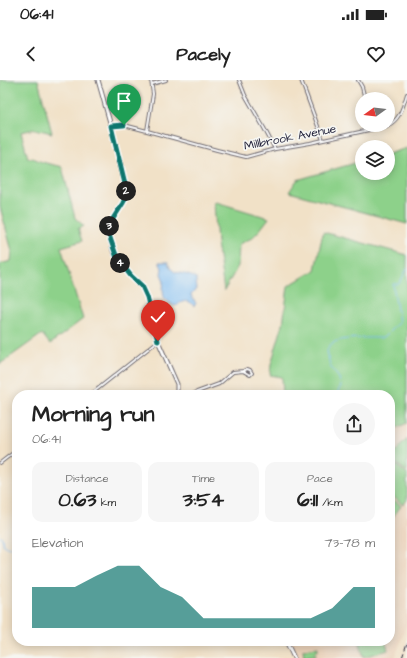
<!DOCTYPE html>
<html lang="en">
<head>
<meta charset="utf-8">
<style>
	:root { --surface:#fff; --page:#f6f6f6; --text:#222; --muted:#767676; --accent:#0f766e }
	body { margin:0; font-family:"Architects Daughter",sans-serif; background:var(--page); color:var(--text); height:100vh; display:flex; flex-direction:column; font-size:15px; white-space:nowrap }
	* { box-sizing:border-box; margin:0 }
	p { font-size:13px; color:var(--muted) }
	.icon { flex:none; width:22px; height:22px; fill:none; stroke:currentColor; stroke-width:2; stroke-linecap:round; stroke-linejoin:round }
	.map { position:relative; flex:1; overflow:hidden }
	.drawer { position:absolute; left:12px; top:310px; width:383px; height:256px; display:flex; flex-direction:column; background:var(--surface); border-radius:16px; box-shadow:0 2px 10px #0003 }
	.drawer>* { flex:none }
	.needle { width:26px; rotate:255deg }
	.fabs { position:absolute; left:355px; top:12px; display:grid; gap:8px }
	.fabs a { display:grid; place-items:center; width:40px; height:40px; border-radius:50%; background:var(--surface); box-shadow:0 2px 10px #0003; font-size:20px }
	.pin { position:absolute; display:grid; place-items:center; width:34px; height:34px; color:#fff; margin:-41px -17px; border-radius:50% 50% 50% 0; rotate:-45deg; box-shadow:0 0 4px #0007 }
	.pin .icon { rotate:45deg }
	.km { position:absolute; width:20px; height:20px; margin:-10px; border-radius:50%; background:#222; color:#fff; font-size:11px; line-height:20px; text-align:center }
	.round { display:grid; place-items:center; flex:none; width:42px; height:42px; border-radius:21px; background:var(--page) }
	.head { display:flex; align-items:center; justify-content:space-between; height:68px; padding:0 20px }
	h1 { font-size:22px; font-weight:700; line-height:30px }
	.metrics { display:grid; grid-template-columns:repeat(3,1fr); gap:6px; height:68px; padding:4px 20px }
	.metrics div { display:grid; align-content:center; border-radius:10px; background:var(--page); text-align:center }
	.metrics b { font-size:20px; font-weight:700 }
	.metrics small { font-size:11px; font-weight:400 }
	.metrics p { font-size:11px }
	.chart { height:112px; padding:8px 20px }
	.chart p { display:flex; justify-content:space-between }
	.chart svg { width:100%; height:72px; margin-top:4px; fill:var(--accent); opacity:.7 }
	.status { display:flex; justify-content:space-between; align-items:center; height:28px; padding:0 20px; background:var(--surface); direction:ltr }
	.status svg { height:11px; fill:currentColor }
	header { display:flex; justify-content:space-between; align-items:center; height:52px; padding:0 20px; background:var(--surface); font-size:18px; font-weight:700 }
	.map>svg:first-child { display:block }
	.built { fill:#ebd2b9 }
	.green { fill:#8dd18a; stroke:#587a62 }
	.water { fill:#7ebcf2; stroke:#506f96 }
	.lines { fill:none; stroke-linecap:round; stroke-linejoin:round }
	.stream { stroke:#7ebcf2; stroke-width:1 }
	.minor-casing { stroke:#6a656c; stroke-width:4 }
	.tertiary-casing { stroke:#6a656c; stroke-width:5 }
	.minor { stroke:#fff; stroke-width:2 }
	.tertiary { stroke:#fff; stroke-width:3 }
	.rail { stroke:#22223b; stroke-width:1; stroke-dasharray:6 3; stroke-linecap:butt }
	.route-casing { stroke:#fff; stroke-width:8 }
	.route { stroke:#0f766e; stroke-width:5 }
	.labels { text-anchor:middle; stroke-width:3.5; stroke-linejoin:round; paint-order:stroke }
	.street-label { font-size:12px; fill:#22223b; stroke:#f6f6f2 }
</style>
</head>
<body>
<div class="status"><b>06:41</b><svg viewBox="0 0 49 12"><path d="M0 12V9h3v3zM5 12V6h3v6zM10 12V3h3v9zM15 12V0h3v12zM26 1h20v11H26zM47 4h2v5h-2z"/></svg></div>
<header><svg class="icon" aria-label="back" viewBox="0 0 24 24"><path d="M15 5l-7 7 7 7"/></svg>Pacely<svg class="icon" aria-label="heart" viewBox="0 0 24 24"><path d="M12 20l-8-8c-3-5 5-10 8-4 3-6 11-1 8 4z"/></svg></header>
<div class="map">
<svg width="407" height="578" viewBox="0 0 407 578">
	<rect width="100%" height="100%" fill="#f6f6f2"/>
	<filter id="ink" filterUnits="userSpaceOnUse"><feTurbulence type="fractalNoise" baseFrequency=".025" numOctaves="2"/><feDisplacementMap in="SourceGraphic" scale="8" xChannelSelector="R" yChannelSelector="G"/><feConvolveMatrix kernelMatrix="1 2 1 2 8 2 1 2 1" color-interpolation-filters="sRGB"/></filter>
	<filter id="wash" filterUnits="userSpaceOnUse"><feTurbulence type="fractalNoise" baseFrequency=".012" numOctaves="4" result="noise"/><feDisplacementMap in="SourceGraphic" scale="16" xChannelSelector="R" yChannelSelector="G"/><feGaussianBlur stdDeviation="0.9" result="paint"/><feColorMatrix in="noise" values="0 0 0 0 0 0 0 0 0 0 0 0 0 0 0 0 0 1.4 0 .05"/><feComposite in="paint" operator="in"/></filter>
	<g filter="url(#wash)">
		<rect width="100%" height="100%" fill="#f1e1c7"/>
		<path class="built" d="M 407,343 L 407,543 L 395,578 L 297,578 L 289,561 L 390,561 L 390,351 Z"/>
		<path class="green" d="M 0,0 L 38,0 L 52,53 L 35,49 L 21,52 L 28,78 L 33,78 L 42,82 L 62,87 L 75,138 L 84,146 L 78,149 L 82,161 L 61,167 L 83,239 L 50,264 L 42,254 L 0,284 L 0,184 L 11,181 L 12,171 L 0,127 Z
			M 407,68 L 407,144 L 289,112 L 297,100 L 362,81 L 362,93 L 388,93 L 388,74 Z
			M 216,122 L 269,138 L 259,151 L 252,158 L 239,164 L 238,186 L 224,211 L 217,163 L 214,123 Z
			M 323,152 L 407,175 L 407,343 L 390,351 L 390,315 L 283,315 L 282,297 L 270,295 L 271,284 L 283,244 L 288,206 L 315,190 Z
			M 407,359 L 407,392 L 390,378 Z
			M 390,380 L 407,394 L 407,420 L 403,425 L 390,414 Z
			M 390,417 L 401,426 L 392,438 L 390,436 Z
			M 359,561 L 385,561 L 388,570 L 364,577 Z
			M 318,567 L 318,571 L 315,571 L 316,575 L 304,577 L 303,569 Z"/>
		<path class="water" d="M 159,182 L 168,182 L 170,188 L 175,192 C 182,193 189,195 196,198 L 196,203 L 197,208 L 191,215 C 192,219 195,220 196,224 L 194,226 C 186,218 182,222 175,226 C 168,223 169,221 164,218 L 163,209 L 164,201 L 161,194 L 162,188 Z"/>
		<g class="lines">
			<path class="stream" d="M 336,315 L 341,306 L 339,298 L 330,286 L 327,270 C 328,268 330,264 333,263 C 341,257 372,258 383,258 L 399,242 L 393,204 L 399,204 L 407,189
				M 0,456 L 2,457 L 3,465 L 9,468 L 17,464"/>
		</g>
	</g>
	<g filter="url(#ink)">
		<g class="lines">
			<g class="minor-casing">
				<path id="minor" d="M 239,0 L 245,15 L 264,48 L 275,69
					M 301,0 L 323,60
					M 358,0 L 362,7 L 365,19
					M 152,4 L 166,0
					M 370,45 L 371,49
					M 111,46 L 124,45 L 147,51 L 217,70 L 246,77 L 275,69 L 310,63 L 387,46 C 400,40 403,27 407,14
					M 147,51 L 153,14 L 151,0
					M 90,315 L 158,261
					M 191,315 L 197,312 L 219,304 L 233,292 L 243,291 L 247,289 L 250,290 L 252,293 L 250,295 L 243,291
					M 0,383 L 17,370"/>
			</g>
			<g class="tertiary-casing">
				<path id="tertiary" d="M 98,0 L 111,46 L 126,108 L 126,116 L 123,123 L 109,145 L 109,154 L 113,171 L 117,178 L 131,196 L 142,206 L 147,217 L 158,261 L 177,304 L 177,315
					M 286,561 L 294,578"/>
			</g>
			<use href="#minor" class="minor"/>
			<use href="#tertiary" class="tertiary"/>
			<path class="rail" d="M 402,578 L 407,563"/>
		</g>
	</g>
	<g class="lines" filter="url(#ink)">
		<g class="route-casing">
			<path id="route" d="M 124,45 L 111,46 L 126,108 L 126,116 L 123,123 L 109,145 L 109,155 L 117,178 L 131,196 L 142,206 L 147,217 L 158,261"/>
		</g>
		<use href="#route" class="route"/>
	</g>
	<g class="labels">
		<g class="street-label">
			<text transform="translate(290 57) rotate(-11)" y="4">Millbrook Avenue</text>
		</g>
	</g>
</svg>
<div class="fabs">
<a><svg class="needle" viewBox="-14 -14 28 28"><path d="M0-13l5 13h-10z" fill="#e53935"/><path d="M0 13l5-13h-10z" fill="#767676"/></svg></a>
<a><svg class="icon" aria-label="layers" viewBox="0 0 24 24"><path d="M12 4l9 5-9 5-9-5zM3 14l9 5 9-5"/></svg></a>
</div>
<div class="pin" style="left:124px;top:45px;background:#1e9e55"><svg class="icon" aria-label="arrive" viewBox="0 0 24 24"><path d="M6 21V4h12l-3 4 3 4H6"/></svg></div>
<div class="pin" style="left:158px;top:261px;background:#d93025"><svg class="icon" aria-label="check" viewBox="0 0 24 24"><path d="M5 12l5 5 9-10"/></svg></div>
<b class="km" style="left:126px;top:111px">2</b>
<b class="km" style="left:109px;top:146px">3</b>
<b class="km" style="left:120px;top:183px">4</b>
<section class="drawer">
<div class="head"><div><h1>Morning run</h1><p>06:41</p></div><a class="round"><svg class="icon" aria-label="share" viewBox="0 0 24 24"><path d="M12 15V3M7 8l5-5 5 5M5 13v7h14v-7"/></svg></a></div>
<div class="metrics">
<div><p>Distance</p><b>0.63<small> km</small></b></div>
<div><p>Time</p><b>3:54</b></div>
<div><p>Pace</p><b>6:11<small> /km</small></b></div>
</div>
<div class="chart"><p><span>Elevation</span>73–78 m</p>
<svg viewBox="0 0 160 44" preserveAspectRatio="none"><path d="M0 44V19L10 19L20 19L30 12L40 6L50 6L60 19L70 25L80 38L90 38L100 38L110 38L120 38L130 38L140 32L150 19L160 19V44z"/></svg>
</div>
</section>
</div>
</body>
</html>
